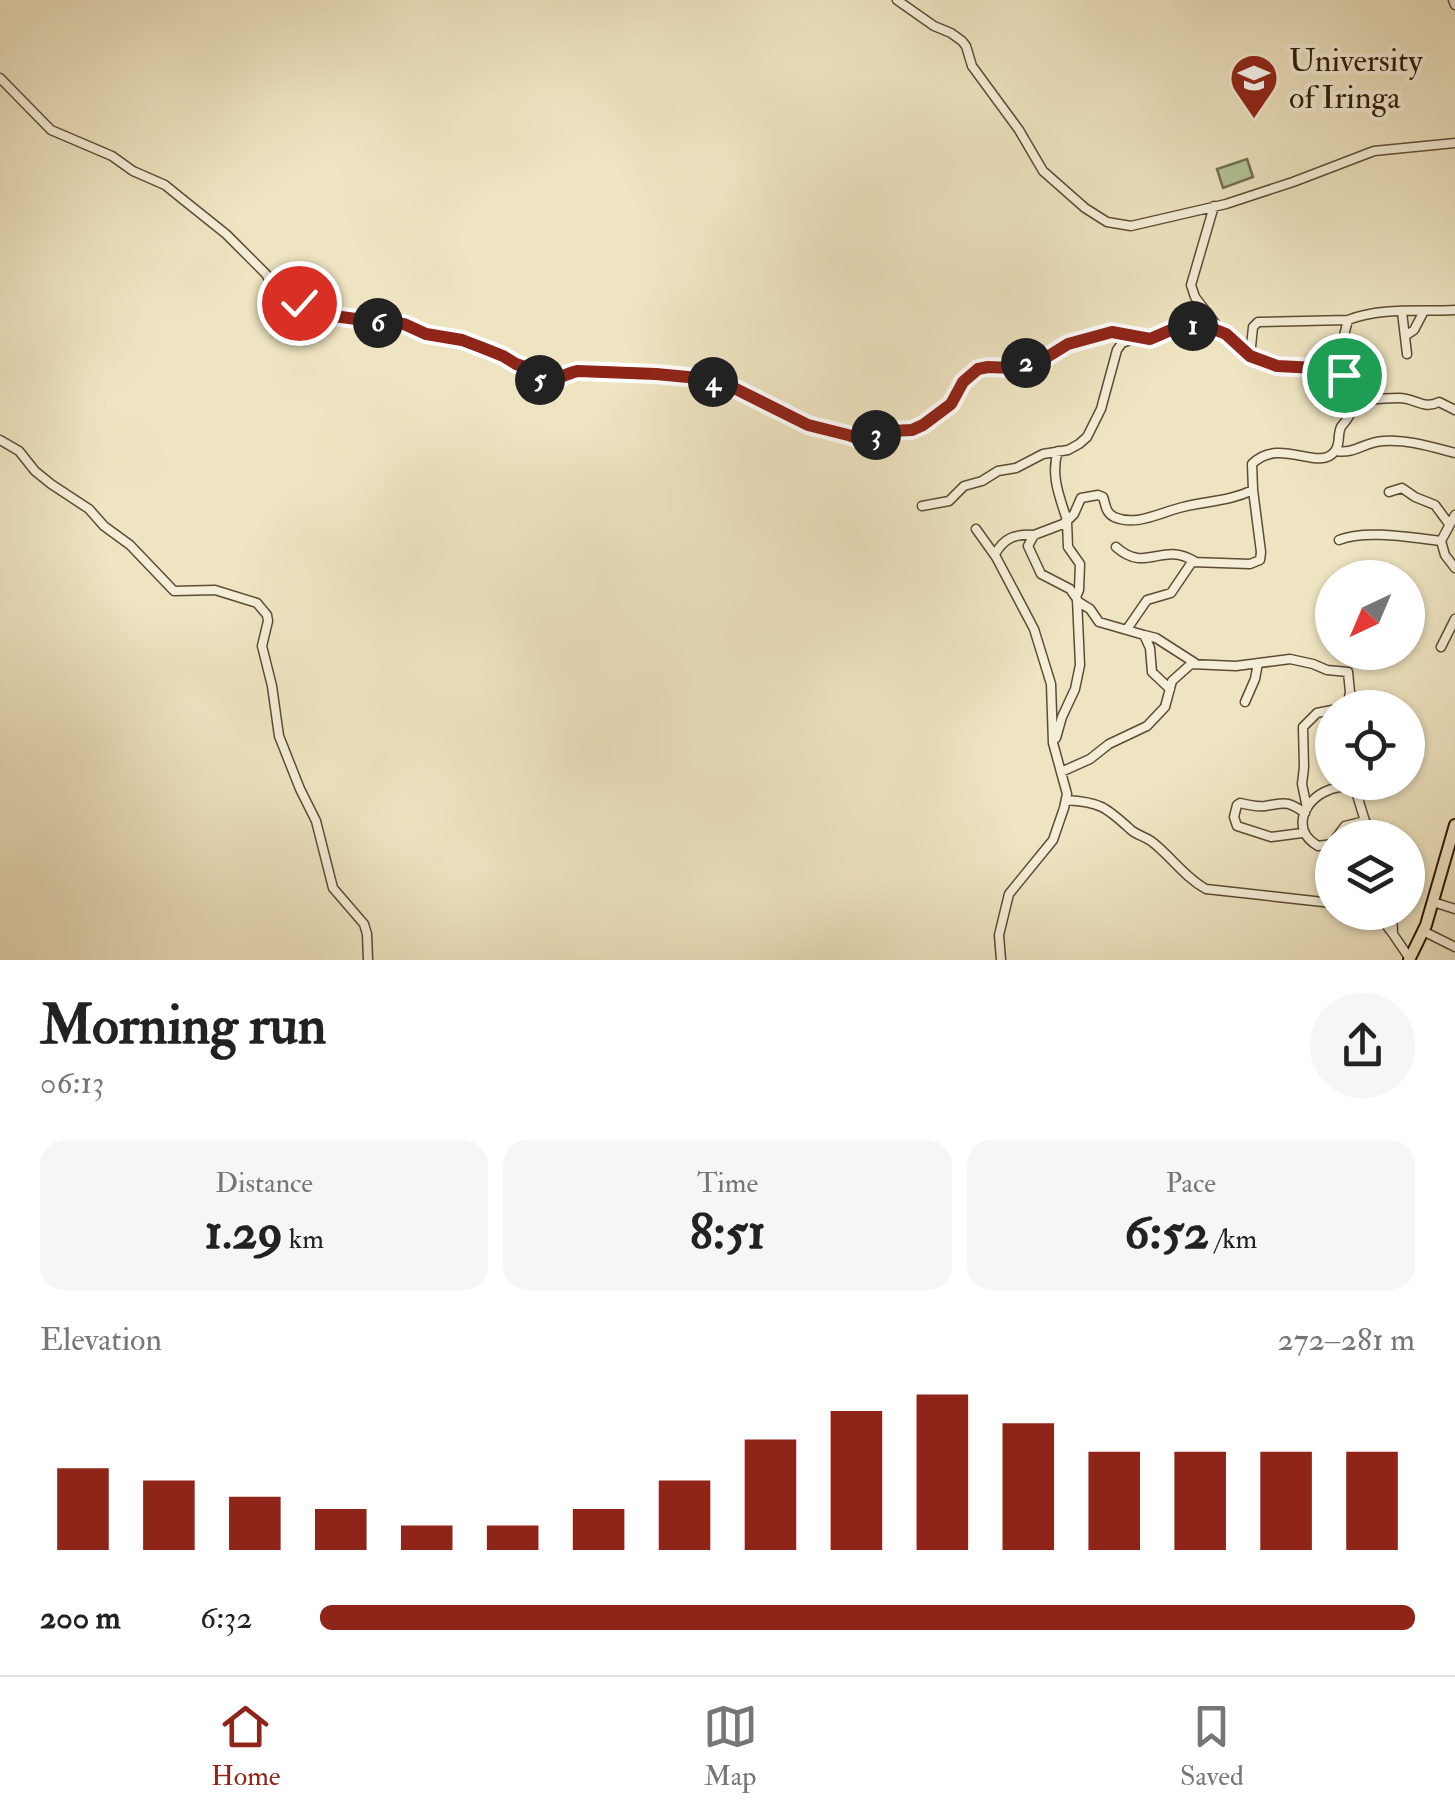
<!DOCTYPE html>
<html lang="en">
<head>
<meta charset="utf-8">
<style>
	:root { --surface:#fff; --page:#f6f6f6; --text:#222; --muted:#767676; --line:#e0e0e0; --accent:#8f2418 }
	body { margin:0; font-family:"IM FELL Double Pica",serif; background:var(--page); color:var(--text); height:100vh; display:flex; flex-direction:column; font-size:38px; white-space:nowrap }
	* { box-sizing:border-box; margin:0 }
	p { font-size:32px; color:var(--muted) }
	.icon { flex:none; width:55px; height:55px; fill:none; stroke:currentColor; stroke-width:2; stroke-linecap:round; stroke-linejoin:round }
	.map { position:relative; height:960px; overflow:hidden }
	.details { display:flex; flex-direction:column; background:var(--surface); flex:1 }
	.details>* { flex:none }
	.needle { width:65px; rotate:224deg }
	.tools { position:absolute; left:1315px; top:560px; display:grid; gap:20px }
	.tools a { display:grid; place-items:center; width:110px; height:110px; border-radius:50%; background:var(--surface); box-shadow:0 2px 8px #0004; font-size:50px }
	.pin { position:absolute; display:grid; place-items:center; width:85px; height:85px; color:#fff; margin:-42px; border:5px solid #fff; border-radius:50%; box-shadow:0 2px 10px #0007 }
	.km { position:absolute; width:50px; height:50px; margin:-25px; border-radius:50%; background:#222; color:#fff; font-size:28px; line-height:50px; text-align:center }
	.round { display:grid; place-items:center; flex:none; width:105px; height:105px; border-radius:52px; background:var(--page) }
	.head { display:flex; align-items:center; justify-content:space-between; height:170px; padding:0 40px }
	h1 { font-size:55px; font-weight:700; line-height:75px }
	.figures { display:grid; grid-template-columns:repeat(3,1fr); gap:15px; height:170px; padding:10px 40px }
	.figures div { display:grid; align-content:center; border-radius:25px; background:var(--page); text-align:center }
	.figures b { font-size:50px; font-weight:700 }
	.figures small { font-size:28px; font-weight:400 }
	.figures p { font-size:28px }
	.chart { height:280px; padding:20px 40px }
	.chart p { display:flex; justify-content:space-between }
	.chart svg { width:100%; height:180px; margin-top:10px; stroke:var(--accent); stroke-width:6 }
	ul { padding:0 40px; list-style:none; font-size:32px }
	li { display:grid; grid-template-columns:160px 120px 1fr; align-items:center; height:75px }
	li i { height:25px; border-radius:12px; background:var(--accent) }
	.tab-bar { display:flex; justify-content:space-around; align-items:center; height:140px; border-top:2px solid var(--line); background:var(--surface); font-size:28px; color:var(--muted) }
	.tab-bar a { display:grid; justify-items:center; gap:5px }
	.tab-bar .current { color:var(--accent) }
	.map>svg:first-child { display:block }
	.green { fill:#b3c597; stroke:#70704e; stroke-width:2.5 }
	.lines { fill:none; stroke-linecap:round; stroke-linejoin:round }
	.minor-casing { stroke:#5d4c33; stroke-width:11 }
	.highway-casing { stroke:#2d1a04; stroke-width:14 }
	.minor { stroke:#f4edd7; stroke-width:8 }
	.highway { stroke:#eee4c1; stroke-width:10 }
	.route-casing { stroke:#fff; stroke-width:20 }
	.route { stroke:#8f2418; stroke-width:12 }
	.labels { text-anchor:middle; stroke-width:8; stroke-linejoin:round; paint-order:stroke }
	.poi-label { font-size:32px; fill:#2d1a04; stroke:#f4edd7; text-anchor:start }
</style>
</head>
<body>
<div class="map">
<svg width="1455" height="960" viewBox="0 0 1455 960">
	<rect width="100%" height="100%" fill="#eee4c1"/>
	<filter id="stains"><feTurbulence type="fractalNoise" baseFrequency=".002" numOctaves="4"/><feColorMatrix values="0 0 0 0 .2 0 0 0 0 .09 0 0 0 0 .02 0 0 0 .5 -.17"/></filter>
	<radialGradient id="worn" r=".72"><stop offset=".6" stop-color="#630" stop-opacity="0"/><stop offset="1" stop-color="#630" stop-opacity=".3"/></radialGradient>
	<path class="green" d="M 1247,159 L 1253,177 L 1223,188 L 1217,169 Z"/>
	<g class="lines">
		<g class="minor-casing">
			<path id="minor" d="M 897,0 L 934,26 L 951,33 L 962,41 L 966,46 L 972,66 L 1019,130 L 1043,171 L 1085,208 L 1107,222 L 1131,226 L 1226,204 L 1293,182 L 1374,151 L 1455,143
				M 1453,0 L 1455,5
				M 0,78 L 51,130 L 112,156 L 133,171 L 165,185 L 181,198 L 226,234 L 266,274 L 272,285 L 275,295 L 324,310 L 334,316 L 374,324 L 384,322 L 404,324 L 426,335 L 456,339 L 483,348 L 502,355 L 516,364 L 522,365 C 546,396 553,375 578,371 L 657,374 L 698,378 L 726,385 L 808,425 L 848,435 L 862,441 L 897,429 L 914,429 L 927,423 L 951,404 L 963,382 L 978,369 L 988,367 L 1013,368 L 1049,356 L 1067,344 L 1112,333 L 1149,339 L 1178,327 L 1206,326 L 1226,334 L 1250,356 L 1277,366 L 1316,368 L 1337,362 L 1348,320 C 1381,307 1420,312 1455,310
				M 1214,206 L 1191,285 L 1195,297 L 1218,327
				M 1402,312 L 1407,354
				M 1405,336 L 1414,330 L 1424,311
				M 1250,356 L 1253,327 L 1258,322 L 1348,320
				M 1349,405 C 1365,399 1383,398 1399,398 C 1415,398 1424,410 1439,402 L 1455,410
				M 0,440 L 19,451 L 35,471 L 51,484 L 89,509 L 104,526 L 130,545 L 174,591 L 215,590 L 257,603 L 267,615 L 268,621 L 262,646 L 272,686 L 279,736 L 300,789 L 316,821 L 333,888 L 364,924 L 367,934 L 368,960
				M 1336,451 C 1356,454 1364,442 1383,441 C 1406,439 1432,447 1455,453
				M 1389,492 L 1402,488 L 1415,497 L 1435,505 L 1449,524
				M 922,506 L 949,501 L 964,486 L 982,481 L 998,471 L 1016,468 L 1043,454 L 1068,450 L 1079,444 L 1087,437 L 1101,409 L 1117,350 L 1122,343 L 1136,338
				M 1455,515 L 1441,541 L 1445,555 L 1455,568
				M 1066,522 L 1074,514 L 1081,498 L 1098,495 L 1103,497 C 1106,505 1105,512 1114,517 C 1137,527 1161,512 1183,507 C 1207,501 1230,501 1253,490
				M 1067,522 L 1068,547 L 1080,564 L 1079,590 L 1076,597
				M 976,529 L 996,557 L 1034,629 L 1051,684 L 1053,743 L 1067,794 L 1064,808 L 1053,840 L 1009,894 L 999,935 L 1001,960
				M 1339,540 C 1365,529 1414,538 1441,541
				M 1116,547 C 1146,574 1162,541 1194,561
				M 995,554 C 1005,537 1015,534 1035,535
				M 1077,601 L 1090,609 L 1099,622 L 1144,635 L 1150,648 L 1152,672 L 1170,689
				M 1127,629 L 1147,600 L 1171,593 L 1192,562 L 1250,564 L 1260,560 L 1261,552 L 1253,490 L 1252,464 C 1280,436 1319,473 1335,451 C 1341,443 1337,435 1341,427 C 1344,423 1348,419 1350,414 L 1343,367 L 1338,359
				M 1144,635 L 1156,638 L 1195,663
				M 1441,647 L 1455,619
				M 1245,702 L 1255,679 L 1258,663
				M 1056,738 L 1062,717 L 1075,689 L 1080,665 L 1077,599 L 1070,589 L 1041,574 L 1028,546 L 1034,535 L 1063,524 L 1067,520 C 1060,498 1050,475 1058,451
				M 1061,772 L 1090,759 L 1109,744 L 1147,726 L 1165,707 L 1172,681 L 1191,664 L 1236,666 L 1290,659 L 1313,664 L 1327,670 L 1348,672 L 1350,692 L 1347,708
				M 1353,782 L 1365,821 L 1377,838
				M 1066,800 C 1100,802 1106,807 1130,829 C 1136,835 1144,836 1151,841 C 1170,855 1184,877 1206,889 L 1332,903
				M 1307,808 L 1302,784 L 1304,767 L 1303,727 L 1317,713 L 1332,710
				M 1302,833 L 1271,837 L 1237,826 L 1234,817 L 1237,805 L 1240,803 C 1248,805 1257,807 1265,806 C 1285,803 1287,800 1305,813
				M 1336,838 L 1345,826 L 1365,821
				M 1332,844 L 1318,846 C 1290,830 1304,799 1329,790 C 1336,787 1345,787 1353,784
				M 1433,902 L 1455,909
				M 1376,912 L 1393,934
				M 1392,912 L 1393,934 L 1410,959
				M 1423,931 L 1455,947"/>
		</g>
		<g class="highway-casing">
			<path id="highway" d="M 1409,960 L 1426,925 L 1455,825"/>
		</g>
		<use href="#minor" class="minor"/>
		<use href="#highway" class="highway"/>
	</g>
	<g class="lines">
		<g class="route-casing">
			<path id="route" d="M 299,303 L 324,310 L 334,316 L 356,319 L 361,322 L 404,324 L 426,334 L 462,340 L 483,348 L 503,356 L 516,364 L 522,366 C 545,396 553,376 578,371 L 656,374 L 698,378 L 726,384 L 808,425 L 848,435 L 864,441 L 891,431 L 912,430 L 923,425 L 951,404 L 963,382 L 978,369 L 988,367 L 1013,368 L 1036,359 L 1047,357 L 1068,344 L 1112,332 L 1150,339 L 1178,327 L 1206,326 L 1226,334 L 1250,356 L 1277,366 L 1316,368 L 1334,364 L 1338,359 L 1342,363 L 1344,375"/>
		</g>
		<use href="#route" class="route"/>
	</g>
	<defs>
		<g id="university-pin" transform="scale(2.5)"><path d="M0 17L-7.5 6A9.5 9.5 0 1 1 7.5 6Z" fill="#8f2418" stroke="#f4edd7"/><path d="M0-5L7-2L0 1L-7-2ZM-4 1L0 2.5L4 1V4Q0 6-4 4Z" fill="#fff"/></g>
	</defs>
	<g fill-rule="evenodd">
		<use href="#university-pin" x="1254" y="78"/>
	</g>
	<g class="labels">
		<g class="poi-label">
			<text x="1289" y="71">University<tspan x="1289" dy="37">of Iringa</tspan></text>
		</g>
	</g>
	<rect width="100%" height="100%" filter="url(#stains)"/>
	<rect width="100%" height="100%" fill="url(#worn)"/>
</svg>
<div class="tools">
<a><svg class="needle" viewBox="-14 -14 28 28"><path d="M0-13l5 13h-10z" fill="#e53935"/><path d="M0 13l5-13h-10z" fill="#767676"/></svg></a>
<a><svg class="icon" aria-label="locate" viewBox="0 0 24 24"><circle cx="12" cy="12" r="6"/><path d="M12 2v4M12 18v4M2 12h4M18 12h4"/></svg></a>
<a><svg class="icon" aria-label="layers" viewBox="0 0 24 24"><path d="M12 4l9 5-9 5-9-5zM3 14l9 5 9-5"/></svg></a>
</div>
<div class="pin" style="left:1344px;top:375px;background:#1e9e55"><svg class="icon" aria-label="arrive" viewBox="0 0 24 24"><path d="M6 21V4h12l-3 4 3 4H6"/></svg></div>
<div class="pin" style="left:299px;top:303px;background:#d93025"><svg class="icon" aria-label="check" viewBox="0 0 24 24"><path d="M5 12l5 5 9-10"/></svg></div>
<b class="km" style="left:1193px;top:326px">1</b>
<b class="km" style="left:1026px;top:363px">2</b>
<b class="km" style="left:876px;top:435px">3</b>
<b class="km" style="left:713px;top:382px">4</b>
<b class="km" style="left:540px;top:380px">5</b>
<b class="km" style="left:378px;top:323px">6</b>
</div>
<section class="details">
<div class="head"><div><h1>Morning run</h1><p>06:13</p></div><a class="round"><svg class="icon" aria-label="share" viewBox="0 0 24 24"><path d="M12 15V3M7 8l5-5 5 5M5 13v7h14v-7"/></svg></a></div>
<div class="figures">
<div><p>Distance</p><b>1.29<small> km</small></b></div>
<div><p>Time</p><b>8:51</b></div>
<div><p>Pace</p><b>6:52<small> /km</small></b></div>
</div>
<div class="chart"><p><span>Elevation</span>272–281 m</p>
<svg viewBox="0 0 160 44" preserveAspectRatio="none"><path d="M5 44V24M15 44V27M25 44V31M35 44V34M45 44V38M55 44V38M65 44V34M75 44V27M85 44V17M95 44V10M105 44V6M115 44V13M125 44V20M135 44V20M145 44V20M155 44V20"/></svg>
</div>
<ul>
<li><b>200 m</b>6:32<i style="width:100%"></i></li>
</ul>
</section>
<nav class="tab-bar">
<a class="current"><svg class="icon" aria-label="home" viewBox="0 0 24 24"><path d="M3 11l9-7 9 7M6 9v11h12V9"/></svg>Home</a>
<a><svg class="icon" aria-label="map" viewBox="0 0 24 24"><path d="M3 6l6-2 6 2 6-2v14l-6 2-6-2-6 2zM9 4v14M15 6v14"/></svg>Map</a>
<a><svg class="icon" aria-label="saved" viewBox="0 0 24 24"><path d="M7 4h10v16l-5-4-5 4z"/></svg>Saved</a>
</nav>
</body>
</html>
